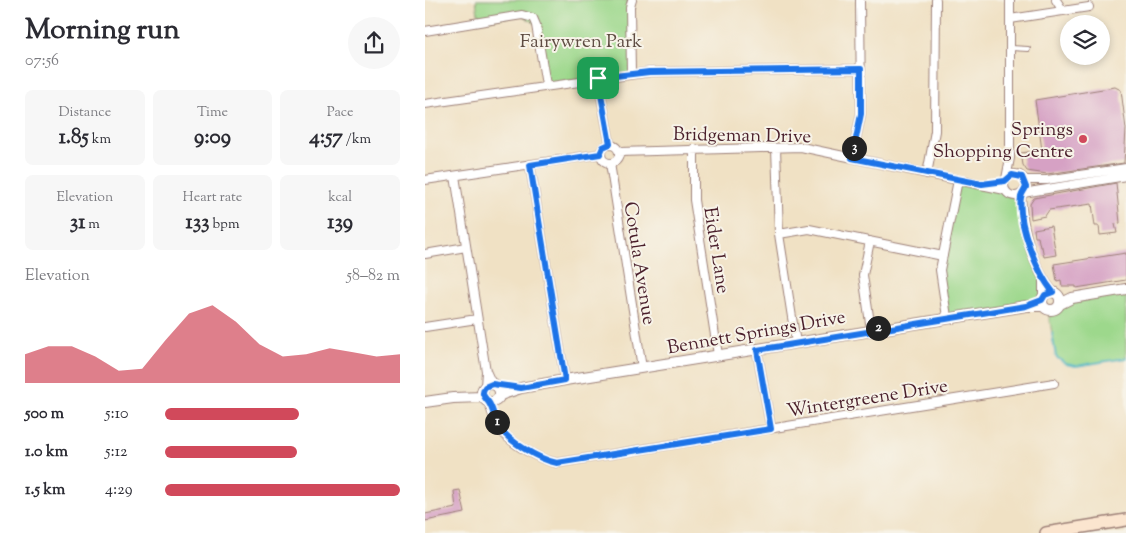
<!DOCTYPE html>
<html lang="en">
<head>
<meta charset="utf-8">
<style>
	:root { --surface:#fff; --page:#f7f7f7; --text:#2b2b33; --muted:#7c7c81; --accent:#d1495b }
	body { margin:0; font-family:"Sorts Mill Goudy",serif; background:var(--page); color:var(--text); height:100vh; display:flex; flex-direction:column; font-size:19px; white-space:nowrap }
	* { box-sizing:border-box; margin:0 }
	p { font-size:16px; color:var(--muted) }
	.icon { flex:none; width:28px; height:28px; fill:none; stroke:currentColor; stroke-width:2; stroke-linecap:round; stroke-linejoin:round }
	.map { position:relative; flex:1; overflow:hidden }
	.side { display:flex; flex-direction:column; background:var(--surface); width:425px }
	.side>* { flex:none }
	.buttons { position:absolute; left:635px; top:15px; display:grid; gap:10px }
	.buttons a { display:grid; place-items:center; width:50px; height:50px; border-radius:50%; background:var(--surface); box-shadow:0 2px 8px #0003; font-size:25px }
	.pin { position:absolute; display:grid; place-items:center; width:42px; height:42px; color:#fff; margin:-21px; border-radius:10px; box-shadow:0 2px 8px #0006 }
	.km { position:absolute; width:25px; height:25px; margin:-12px; border-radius:50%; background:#222; color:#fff; font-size:14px; line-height:25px; text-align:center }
	.round { display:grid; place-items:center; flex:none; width:52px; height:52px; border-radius:26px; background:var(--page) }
	.summary { display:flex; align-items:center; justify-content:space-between; height:85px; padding:0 25px }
	h1 { font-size:28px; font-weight:800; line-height:38px }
	.metrics { display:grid; grid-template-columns:repeat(3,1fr); gap:8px; height:85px; padding:5px 25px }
	.metrics div { display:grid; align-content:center; border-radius:8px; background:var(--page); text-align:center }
	.metrics b { font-size:21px; font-weight:800 }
	.metrics small { font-size:14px; font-weight:400 }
	.metrics p { font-size:14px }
	.chart { height:140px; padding:10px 25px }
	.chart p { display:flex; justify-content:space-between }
	.chart svg { width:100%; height:90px; margin-top:5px; fill:var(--accent); opacity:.7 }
	ul { padding:0 25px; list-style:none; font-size:16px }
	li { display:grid; grid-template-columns:80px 60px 1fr; align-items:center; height:38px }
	li i { height:12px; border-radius:6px; background:var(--accent) }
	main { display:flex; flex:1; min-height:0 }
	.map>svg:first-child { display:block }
	.green { fill:#9dd88c; stroke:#747c5c }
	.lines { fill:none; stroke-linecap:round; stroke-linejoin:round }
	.stream { stroke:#46b2c3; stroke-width:2 }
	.building { fill:#d6a1c4 }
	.service-casing { stroke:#9d8078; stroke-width:6 }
	.minor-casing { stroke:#9d8078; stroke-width:10 }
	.tertiary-casing { stroke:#9d8078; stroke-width:12 }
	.secondary-casing { stroke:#9d8078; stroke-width:14 }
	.service { stroke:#fff; stroke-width:4 }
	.minor { stroke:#fff; stroke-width:8 }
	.tertiary { stroke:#fff; stroke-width:10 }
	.secondary { stroke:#fbe5cf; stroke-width:11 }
	.route-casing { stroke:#fff; stroke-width:10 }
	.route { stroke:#1a73e8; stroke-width:6 }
	.poi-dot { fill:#d1495b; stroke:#f7f3e8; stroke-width:2 }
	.labels { text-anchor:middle; stroke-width:4; stroke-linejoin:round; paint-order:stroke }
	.park-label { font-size:19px; fill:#5f4d43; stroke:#f7f3e8 }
	.poi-label { font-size:19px; fill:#4a1f2b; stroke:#f7f3e8; text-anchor:end }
	.street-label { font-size:19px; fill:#4a1f2b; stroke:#f7f3e8 }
</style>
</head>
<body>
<main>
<section class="side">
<div class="summary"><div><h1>Morning run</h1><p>07:56</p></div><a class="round"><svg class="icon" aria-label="share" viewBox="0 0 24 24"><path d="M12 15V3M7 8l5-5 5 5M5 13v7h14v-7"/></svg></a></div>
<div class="metrics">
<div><p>Distance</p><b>1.85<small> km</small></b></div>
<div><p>Time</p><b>9:09</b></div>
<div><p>Pace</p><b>4:57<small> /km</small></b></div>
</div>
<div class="metrics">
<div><p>Elevation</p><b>31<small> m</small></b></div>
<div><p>Heart rate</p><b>133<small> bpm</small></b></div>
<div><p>kcal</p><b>139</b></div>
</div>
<div class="chart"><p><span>Elevation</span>58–82 m</p>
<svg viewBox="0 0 160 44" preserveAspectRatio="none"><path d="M0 44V30L10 26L20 26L30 31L40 38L50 37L60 23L70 10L80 6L90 14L100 25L110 31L120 30L130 27L140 29L150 31L160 30V44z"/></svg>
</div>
<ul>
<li><b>500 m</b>5:10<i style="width:57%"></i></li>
<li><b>1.0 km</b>5:12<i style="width:56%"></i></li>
<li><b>1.5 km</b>4:29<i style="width:100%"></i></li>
</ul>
</section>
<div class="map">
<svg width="701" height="533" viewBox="0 0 701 533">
	<rect width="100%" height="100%" fill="#f7f3e8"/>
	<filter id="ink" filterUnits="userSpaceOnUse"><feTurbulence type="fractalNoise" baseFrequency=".02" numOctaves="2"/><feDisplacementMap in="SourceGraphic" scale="10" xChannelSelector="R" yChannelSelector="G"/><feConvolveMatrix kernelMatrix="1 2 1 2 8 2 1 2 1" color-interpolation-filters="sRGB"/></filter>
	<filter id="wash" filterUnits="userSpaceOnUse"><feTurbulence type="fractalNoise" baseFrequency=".0096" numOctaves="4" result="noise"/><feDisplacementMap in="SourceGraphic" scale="20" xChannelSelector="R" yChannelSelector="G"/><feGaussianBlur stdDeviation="1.12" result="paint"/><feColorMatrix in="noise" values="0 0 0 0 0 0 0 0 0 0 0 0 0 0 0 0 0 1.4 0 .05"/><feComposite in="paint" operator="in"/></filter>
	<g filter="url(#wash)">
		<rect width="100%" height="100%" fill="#f0e1c4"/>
		<path class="green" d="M 51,0 L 207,0 L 206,73 L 121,85 L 112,25 L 97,15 L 54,21 Z
			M 533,180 L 580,190 L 588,196 L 596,214 L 618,280 L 617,300 L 601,306 L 522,317 L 515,270 Z
			M 701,289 L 701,358 L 651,366 L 641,364 L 631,357 L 623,310 L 629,310 L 633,307 Z"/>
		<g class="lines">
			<path class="stream" d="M 627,333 L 631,357 L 641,364 L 651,366 L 701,358"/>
		</g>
		<g id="blocks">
			<path class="building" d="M 690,87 L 696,90 L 701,129 L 699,163 L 622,174 L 602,171 L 598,165 L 596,153 L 617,150 L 610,100 Z
				M 691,183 L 695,223 L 690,224 L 692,233 L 675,235 L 674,226 L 670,226 L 667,204 L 624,210 L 620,216 L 606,219 L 605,204 L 609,198 Z
				M 626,226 L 631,255 L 619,257 L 617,247 L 615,247 L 613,237 L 610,237 L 609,229 Z
				M 701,253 L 701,280 L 651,288 L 651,286 L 637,286 L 636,280 L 632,281 L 629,264 Z
				M 35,490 L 40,513 L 0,521 L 0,514 L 31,508 L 29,491 Z"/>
		</g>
	</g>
	<g filter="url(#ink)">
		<use href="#blocks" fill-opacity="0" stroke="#9d8078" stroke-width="1"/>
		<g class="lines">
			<g class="service-casing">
				<path id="service" d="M 586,48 L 603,49"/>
			</g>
			<g class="minor-casing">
				<path id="minor" d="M 631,0 L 638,11
					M 585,19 L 664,7
					M 0,31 L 97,15 L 108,18 L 111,25 L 121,85
					M 206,73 L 205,7 L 207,0
					M 173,79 L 185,144
					M 0,104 L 225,72 L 436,69
					M176 154a9 9 0 1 1 18 0a9 9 0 1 1-18 0Z
					M 351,148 L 354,234 L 371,343
					M 269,149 L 269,200 L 293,355
					M 194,152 L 376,147 L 580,190
					M 427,158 L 436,114 L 435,0
					M 185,163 L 217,368
					M 105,165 L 140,380
					M 502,174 L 510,131 L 511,0
					M579 185a11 11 0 1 1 22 0a11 11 0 1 1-22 0Z
					M 30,176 L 61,371 L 60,387
					M 581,179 L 585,158 L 585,0
					M 0,180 L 175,154
					M 600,180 L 622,180 L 701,168
					M 598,193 L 701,176
					M 596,195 C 597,227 607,267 628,292
					M 354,234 L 384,229 L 518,256
					M 445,241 L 438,275 L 446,330
					M 0,254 L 41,247
					M 618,297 L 618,280
					M 522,317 L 515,270 L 533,180
					M 0,327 L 52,319
					M 332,350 L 346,429
					M 61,371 L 67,384
					M 63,402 C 67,410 69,421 74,428 C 86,444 113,459 132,463 L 629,383"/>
			</g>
			<g class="tertiary-casing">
				<path id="tertiary" d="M617 301a9 9 0 1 1 18 0a9 9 0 1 1-18 0Z
					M 635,304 L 647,298 L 701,289
					M57 393a9 9 0 1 1 18 0a9 9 0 1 1-18 0Z
					M 75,395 L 96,388 L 140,380 L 601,306 L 618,306
					M 0,402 L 28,398 L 58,397"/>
			</g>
			<g class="secondary-casing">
				<path id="secondary" d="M 621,533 L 701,520"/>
			</g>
			<use href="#service" class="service"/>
			<use href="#minor" class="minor"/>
			<use href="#tertiary" class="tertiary"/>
			<use href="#secondary" class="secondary"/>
		</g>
	</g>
	<g class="lines" filter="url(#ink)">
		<g class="route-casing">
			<path id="route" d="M 436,69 L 436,114 L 427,158 L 557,184 L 580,181 L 587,175 L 597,177 L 601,187 C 600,190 597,193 596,197 C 592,222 612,273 628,292 L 620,295 L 617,300 L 601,306 L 332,350 L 346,429 L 132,463 C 115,460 82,441 73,425 C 69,418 68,409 64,403 C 60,397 55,395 60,387 L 67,384 L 96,388 L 140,380 L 105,165 L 175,154 L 178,147 L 185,144 L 173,78 L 224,72 Z"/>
		</g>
		<use href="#route" class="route"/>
	</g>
	<circle class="poi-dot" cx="658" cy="139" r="5"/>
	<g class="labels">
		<g class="park-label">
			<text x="156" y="47">Fairywren Park</text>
		</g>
		<g class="poi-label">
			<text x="648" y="135">Springs<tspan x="648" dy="22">Shopping Centre</tspan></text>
		</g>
		<g class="street-label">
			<text transform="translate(317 134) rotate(1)" y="7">Bridgeman Drive</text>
			<text transform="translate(293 250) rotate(81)" y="7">Eider Lane</text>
			<text transform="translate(216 263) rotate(81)" y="7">Cotula Avenue</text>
			<text transform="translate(331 331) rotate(-10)" y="7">Bennett Springs Drive</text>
			<text transform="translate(442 397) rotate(-9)" y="7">Wintergreene Drive</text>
		</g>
	</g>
</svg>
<div class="buttons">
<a><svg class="icon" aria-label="layers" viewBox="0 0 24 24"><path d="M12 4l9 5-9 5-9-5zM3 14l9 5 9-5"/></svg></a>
</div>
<div class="pin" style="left:173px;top:78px;background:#1e9e55"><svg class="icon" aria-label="arrive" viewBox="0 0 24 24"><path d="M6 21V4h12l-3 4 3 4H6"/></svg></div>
<b class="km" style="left:72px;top:422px">1</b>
<b class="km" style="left:453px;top:328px">2</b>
<b class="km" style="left:429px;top:148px">3</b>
</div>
</main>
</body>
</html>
